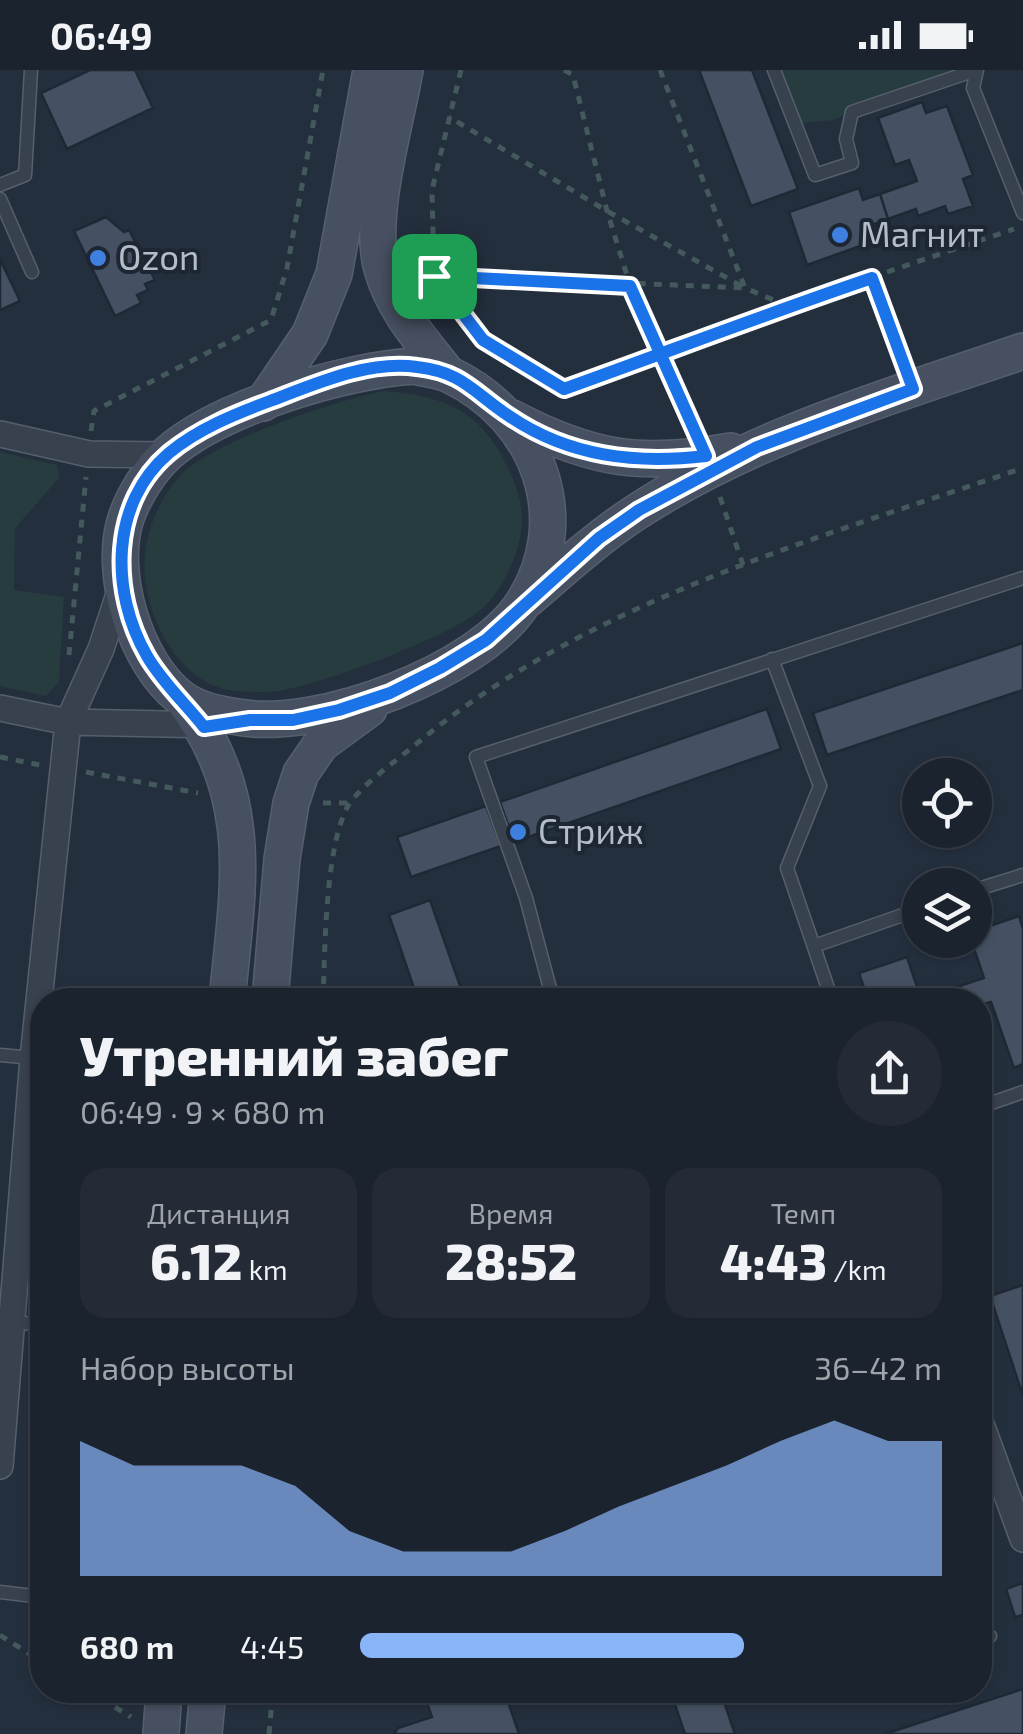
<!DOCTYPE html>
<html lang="ru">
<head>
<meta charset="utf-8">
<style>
	:root { --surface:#1b232e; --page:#242b36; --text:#f1f3f6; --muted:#a0a4aa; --line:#39404a; --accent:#8ab4f8 }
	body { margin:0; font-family:"Exo 2",sans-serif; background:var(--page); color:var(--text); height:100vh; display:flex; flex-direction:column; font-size:38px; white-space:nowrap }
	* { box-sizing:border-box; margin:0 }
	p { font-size:32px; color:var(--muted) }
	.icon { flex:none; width:55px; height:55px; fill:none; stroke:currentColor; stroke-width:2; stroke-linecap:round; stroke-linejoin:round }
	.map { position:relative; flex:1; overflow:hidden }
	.drawer { position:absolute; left:30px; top:918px; width:962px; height:715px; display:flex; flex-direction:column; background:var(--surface); border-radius:40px; box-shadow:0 2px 8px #0004,0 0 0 2px var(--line) }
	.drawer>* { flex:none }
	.tools { position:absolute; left:902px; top:688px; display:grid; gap:20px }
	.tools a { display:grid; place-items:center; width:90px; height:90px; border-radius:50%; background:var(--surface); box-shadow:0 2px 8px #0004,0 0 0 2px var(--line); font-size:50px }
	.pin { position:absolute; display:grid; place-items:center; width:85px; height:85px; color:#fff; margin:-42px; border-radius:20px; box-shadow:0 5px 15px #0006 }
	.round { display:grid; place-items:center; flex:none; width:105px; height:105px; border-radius:52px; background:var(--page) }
	.summary { display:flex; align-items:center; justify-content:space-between; height:170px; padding:0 50px }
	h1 { font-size:55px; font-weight:800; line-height:75px }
	.stats { display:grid; grid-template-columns:repeat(3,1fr); gap:15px; height:170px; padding:10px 50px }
	.stats div { display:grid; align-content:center; border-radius:25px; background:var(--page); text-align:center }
	.stats b { font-size:50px; font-weight:800 }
	.stats small { font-size:28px; font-weight:400 }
	.stats p { font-size:28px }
	.chart { height:280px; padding:20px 50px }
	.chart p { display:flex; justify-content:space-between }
	.chart svg { width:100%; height:180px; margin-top:10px; fill:var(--accent); opacity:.7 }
	ul { padding:0 50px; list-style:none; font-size:32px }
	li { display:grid; grid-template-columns:160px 120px 1fr; align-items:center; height:75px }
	li i { height:25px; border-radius:12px; background:var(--accent) }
	.status { display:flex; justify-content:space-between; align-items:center; height:70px; padding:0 50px; background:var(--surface); direction:ltr }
	.status svg { height:28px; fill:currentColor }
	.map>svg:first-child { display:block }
	.green { fill:#263c3f }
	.building { fill:#455162; stroke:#1f2835; stroke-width:2.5 }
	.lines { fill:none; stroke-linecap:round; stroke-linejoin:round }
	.lane-casing { stroke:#565f6c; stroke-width:15 }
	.street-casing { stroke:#565f6c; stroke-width:28 }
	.secondary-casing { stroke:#565f6c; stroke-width:38 }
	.path { stroke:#44595c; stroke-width:5; stroke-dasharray:8 8; stroke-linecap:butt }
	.lane { stroke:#38414e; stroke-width:12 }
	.street { stroke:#38414e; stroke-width:25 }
	.secondary { stroke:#465061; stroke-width:35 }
	.route-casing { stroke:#fff; stroke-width:20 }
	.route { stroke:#1a73e8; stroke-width:12 }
	.shop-dot { fill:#3f7fe0; stroke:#1d2633; stroke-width:4 }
	.labels { text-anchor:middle; stroke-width:8; stroke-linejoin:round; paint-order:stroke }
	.poi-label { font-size:35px; fill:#b4bcc9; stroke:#1d2633; text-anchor:start }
</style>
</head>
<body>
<div class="status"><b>06:49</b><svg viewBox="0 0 49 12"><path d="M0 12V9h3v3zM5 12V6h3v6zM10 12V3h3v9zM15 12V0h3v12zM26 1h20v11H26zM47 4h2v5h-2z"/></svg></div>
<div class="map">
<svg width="1023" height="1664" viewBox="0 0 1023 1664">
	<rect width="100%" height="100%" fill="#242f3e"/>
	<path class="green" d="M 779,0 L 980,0 L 881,29 L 833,50 L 796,54 Z
		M 385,321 C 416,324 445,328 471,348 C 496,367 521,414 522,447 C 523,478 503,522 479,541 C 448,567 308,621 268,622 C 252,622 230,623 215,616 C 167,597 137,526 146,476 C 150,452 162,426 178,408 C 205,374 341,328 385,321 Z
		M 0,382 L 57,395 L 59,408 L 15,458 L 14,520 L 64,527 L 59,612 L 46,626 L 0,616 Z"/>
	<path class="building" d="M 90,0 L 135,0 L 153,38 L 67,79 L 41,23 Z
		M 699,0 L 752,0 L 798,119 L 751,136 Z
		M 922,32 L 926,43 L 947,36 L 973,105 L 963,109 L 973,136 L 948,144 L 945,136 L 918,146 L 916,139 L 888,149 L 880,124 L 917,111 L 909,90 L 895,95 L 878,48 Z
		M 859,118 L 863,130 L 880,124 L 888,149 L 869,156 L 874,171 L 807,195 L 789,142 Z
		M 106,147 L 124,162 L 129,160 L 155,210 L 145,214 L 148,220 L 137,225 L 141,233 L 115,246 L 74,161 Z
		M 0,189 L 20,231 L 0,240 Z
		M 1023,573 L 1023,620 L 827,685 L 813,643 Z
		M 767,639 L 781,679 L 514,772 L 500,732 Z
		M 486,736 L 501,776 L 411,807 L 397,767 Z
		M 430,830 L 465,930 L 418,930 L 389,845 Z
		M 1019,846 L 1023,859 L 1023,994 L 1014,998 L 991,932 L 980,935 L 980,930 L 868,930 L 859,903 L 907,887 L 921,929 L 984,908 L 971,870 L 975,870 L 975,861 Z
		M 1023,1215 L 1023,1326 L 990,1226 Z
		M 1023,1513 L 1023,1545 L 1015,1547 L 1006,1519 Z
		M 1023,1619 L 1023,1664 L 885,1664 Z
		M 438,1620 L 504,1620 L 519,1664 L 394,1664 L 398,1658 L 432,1647 L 424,1625 Z
		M 670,1620 L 720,1620 L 735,1664 L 685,1664 Z"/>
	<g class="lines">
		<g class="lane-casing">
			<path id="lane" d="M 774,0 L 815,105 L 852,93 L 846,69 L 852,42 L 976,0
				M 977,0 L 973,18 L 1023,143
				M 0,115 L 25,105 L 31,0
				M 0,129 L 32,202
				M 871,207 L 912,318
				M 772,589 L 820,716 L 787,798 L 832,930
				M 975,820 L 1023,805
				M 814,876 L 920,839
				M 553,930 L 526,828 L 476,687 L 1023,508
				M 0,985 L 33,988
				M 980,1037 L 1023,1022
				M 13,1252 L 42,1255
				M 0,1522 L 42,1527
				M 980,1569 L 990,1566"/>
		</g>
		<g class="street-casing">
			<path id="street" d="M 0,364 L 89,384 L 167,385
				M 0,638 L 68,652 L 213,655
				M 980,1351 L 1023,1469
				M 0,1396 L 33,988 L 68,652 L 101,579 L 122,515"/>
		</g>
		<g class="secondary-casing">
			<path id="secondary" d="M 405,0 C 396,53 367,148 382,199 C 393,239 422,271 447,303
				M 414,296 C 426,299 440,300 450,305 C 538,347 577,448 523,533 C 479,602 317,662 238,647 C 218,644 197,640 181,628 C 135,593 108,502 126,448 C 134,425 149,401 167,384 C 218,338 345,300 414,296 Z
				M 263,333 L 310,264 L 334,204 L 371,0
				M 512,348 C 592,390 642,397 731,381
				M 528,529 C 563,499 597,468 635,443 C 752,366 892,326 1023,281
				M 183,630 C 257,727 238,817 227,930
				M 270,930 L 282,789 L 291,733 L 301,703 L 321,674 L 369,639
				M 161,1664 L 164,1620
				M 204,1664 L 208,1620"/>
		</g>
		<path class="path" d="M 461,0 L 432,120 L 434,206 L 483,270 L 564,319 L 853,214
			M 564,0 L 573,5 L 607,141 L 630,215 L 693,356
			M 660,0 L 745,218 L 788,236
			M 887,202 L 1014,159
			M 414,204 L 745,218 L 607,141 L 449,47
			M 91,361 L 94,341 L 271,250 L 287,198 L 323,0
			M 720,427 L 743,495
			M 69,585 L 86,407
			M 0,687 L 40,695
			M 86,702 L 198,723
			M 323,733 L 350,733
			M 323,930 C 325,881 325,777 348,736 C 360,716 396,691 415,675 C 587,531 814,470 1023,398
			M 0,1565 L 42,1592
			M 88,1620 L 131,1647
			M 269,1664 L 273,1620"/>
		<use href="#lane" class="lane"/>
		<use href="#street" class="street"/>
		<use href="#secondary" class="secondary"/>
	</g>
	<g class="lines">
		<g class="route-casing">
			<path id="route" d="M 434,206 L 630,216 L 706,386 C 636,394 569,387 509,346 C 474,323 463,302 417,297 C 368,290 315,314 270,331 C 235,344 198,359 169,383 C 110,433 110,522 147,586 C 162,612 185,633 204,657 L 250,650 L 293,650 L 339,640 L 390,623 L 440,598 L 486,570 L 599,468 L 639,440 L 757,377 L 913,319 L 872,208 C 769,243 667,282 564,319 L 483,270 L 434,206"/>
		</g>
		<use href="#route" class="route"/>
	</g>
	<g class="shop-dot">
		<circle cx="840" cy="165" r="10"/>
		<circle cx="98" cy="188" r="10"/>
		<circle cx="518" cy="762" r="10"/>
	</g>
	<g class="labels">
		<g class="poi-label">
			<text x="860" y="177">Магнит</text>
			<text x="118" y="200">Ozon</text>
			<text x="538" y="774">Стриж</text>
		</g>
	</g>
</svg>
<div class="tools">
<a><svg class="icon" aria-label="locate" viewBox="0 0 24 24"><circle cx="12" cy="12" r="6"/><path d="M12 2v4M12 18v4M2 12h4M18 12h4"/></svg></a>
<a><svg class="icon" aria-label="layers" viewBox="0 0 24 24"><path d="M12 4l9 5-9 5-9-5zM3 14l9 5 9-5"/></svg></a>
</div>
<div class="pin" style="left:434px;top:206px;background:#1e9e55"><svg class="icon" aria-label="arrive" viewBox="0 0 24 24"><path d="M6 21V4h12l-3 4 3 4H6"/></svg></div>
<section class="drawer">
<div class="summary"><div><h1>Утренний забег</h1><p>06:49 · 9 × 680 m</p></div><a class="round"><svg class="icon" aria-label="share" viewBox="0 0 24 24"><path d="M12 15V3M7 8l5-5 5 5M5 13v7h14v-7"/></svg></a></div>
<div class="stats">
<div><p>Дистанция</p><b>6.12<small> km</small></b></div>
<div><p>Время</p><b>28:52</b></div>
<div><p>Темп</p><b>4:43<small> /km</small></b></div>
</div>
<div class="chart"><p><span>Набор высоты</span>36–42 m</p>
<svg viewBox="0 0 160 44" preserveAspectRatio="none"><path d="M0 44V11L10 17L20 17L30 17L40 22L50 33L60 38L70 38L80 38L90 33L100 27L110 22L120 17L130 11L140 6L150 11L160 11V44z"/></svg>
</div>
<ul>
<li><b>680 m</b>4:45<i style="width:66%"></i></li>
</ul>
</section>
</div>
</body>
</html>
